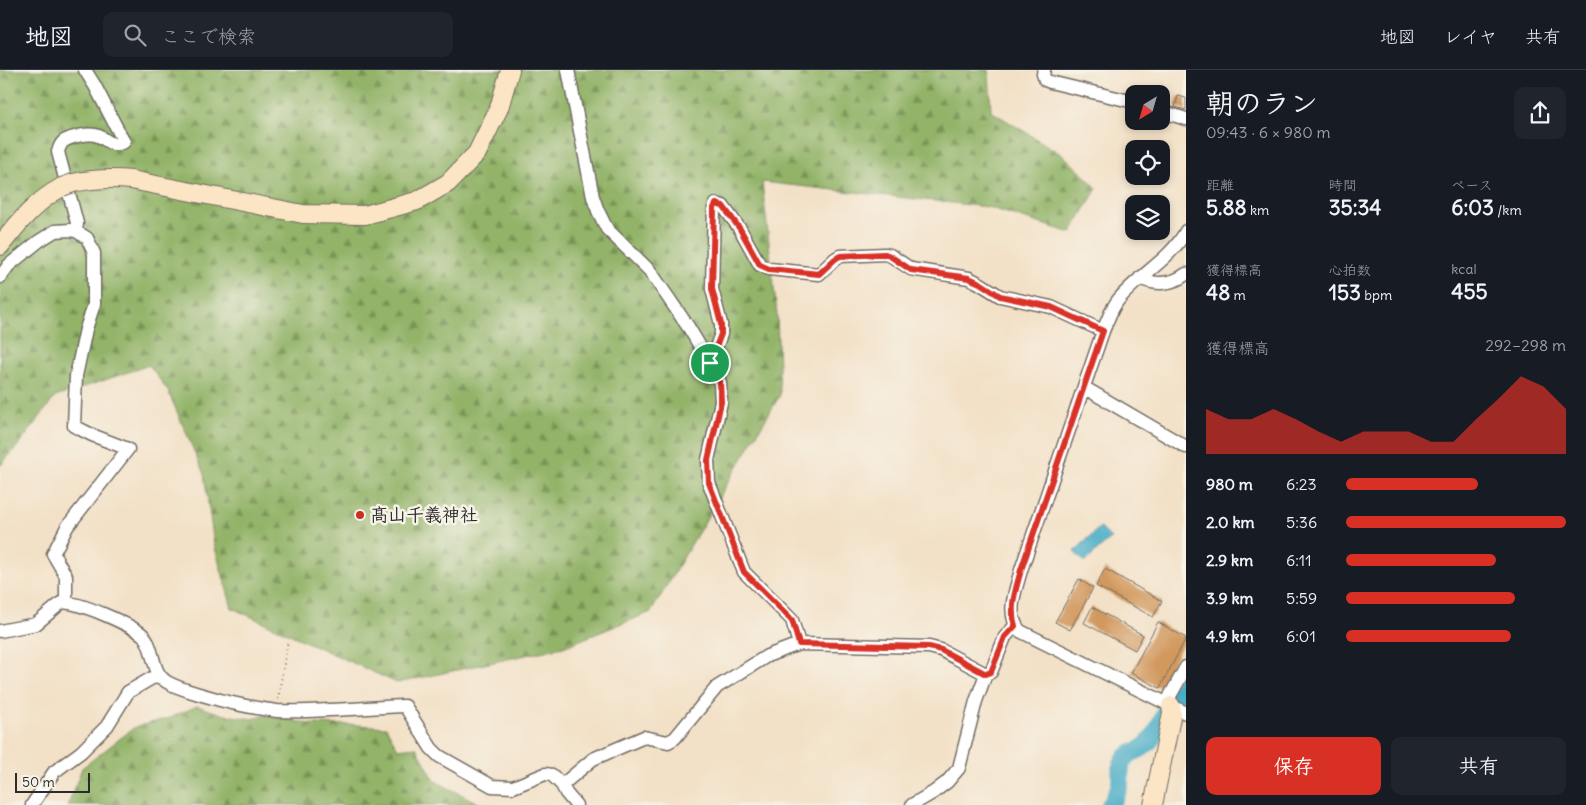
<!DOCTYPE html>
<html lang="ja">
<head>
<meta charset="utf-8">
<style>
	:root { --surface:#171b24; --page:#20242c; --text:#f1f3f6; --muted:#9ea1a6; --line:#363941; --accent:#d93025 }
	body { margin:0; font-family:Delius,"Klee One",sans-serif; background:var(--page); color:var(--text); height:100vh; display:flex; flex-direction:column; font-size:19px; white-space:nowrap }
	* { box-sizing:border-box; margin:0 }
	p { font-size:16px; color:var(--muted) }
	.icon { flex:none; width:28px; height:28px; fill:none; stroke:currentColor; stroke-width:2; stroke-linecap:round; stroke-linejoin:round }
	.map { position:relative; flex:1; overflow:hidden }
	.panel { display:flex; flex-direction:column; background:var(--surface); width:400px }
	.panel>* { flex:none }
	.needle { width:32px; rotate:217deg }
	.buttons { position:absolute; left:1125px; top:15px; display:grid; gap:10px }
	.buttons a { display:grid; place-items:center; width:45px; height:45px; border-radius:10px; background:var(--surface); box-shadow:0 2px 8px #0003; font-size:25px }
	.scale { position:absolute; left:15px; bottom:12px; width:75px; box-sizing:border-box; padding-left:5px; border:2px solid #2b2b2b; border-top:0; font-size:14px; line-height:18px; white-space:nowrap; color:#2b2b2b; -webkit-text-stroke:4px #f7f3e8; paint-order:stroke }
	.pin { position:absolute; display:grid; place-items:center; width:42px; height:42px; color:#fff; margin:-21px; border:2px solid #fff; border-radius:50%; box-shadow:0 1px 5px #0007 }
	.round { display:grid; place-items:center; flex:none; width:52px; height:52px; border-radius:10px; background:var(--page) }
	.head { display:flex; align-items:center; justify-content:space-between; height:85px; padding:0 20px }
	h1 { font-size:28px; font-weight:700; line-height:38px }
	.metrics { display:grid; grid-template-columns:repeat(3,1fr); gap:8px; height:85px; padding:5px 20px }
	.metrics div { display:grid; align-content:center }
	.metrics b { font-size:21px; font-weight:700 }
	.metrics small { font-size:14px; font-weight:400 }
	.metrics p { font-size:14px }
	.chart { height:140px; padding:10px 20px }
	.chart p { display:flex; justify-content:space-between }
	.chart svg { width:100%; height:90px; margin-top:5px; fill:var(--accent); opacity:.7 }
	.primary-button { display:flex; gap:10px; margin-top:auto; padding:10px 20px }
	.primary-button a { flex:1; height:58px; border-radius:10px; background:var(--accent); color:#fff; font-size:20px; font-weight:700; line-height:58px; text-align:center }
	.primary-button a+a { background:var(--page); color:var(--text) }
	ul { padding:0 20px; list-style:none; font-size:16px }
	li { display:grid; grid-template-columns:80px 60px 1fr; align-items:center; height:38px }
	li i { height:12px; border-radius:6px; background:var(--accent) }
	header { display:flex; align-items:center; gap:30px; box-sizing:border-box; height:70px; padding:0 25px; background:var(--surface); border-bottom:1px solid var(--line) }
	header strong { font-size:24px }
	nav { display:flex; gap:28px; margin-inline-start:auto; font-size:18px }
	.search { width:350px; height:45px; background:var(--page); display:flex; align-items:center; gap:12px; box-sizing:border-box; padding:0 18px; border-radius:10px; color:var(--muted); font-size:19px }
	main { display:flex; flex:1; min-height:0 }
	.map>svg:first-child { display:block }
	.forest { fill:url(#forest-firs); stroke:#5e6f49 }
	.water { fill:#47acc6; stroke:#396c78 }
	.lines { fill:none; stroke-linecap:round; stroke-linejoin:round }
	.river { stroke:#47acc6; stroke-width:18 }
	.building { fill:#d2995e }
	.street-casing { stroke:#716b62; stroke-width:15 }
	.secondary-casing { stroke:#716b62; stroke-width:20 }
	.path { stroke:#716b62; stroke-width:2; stroke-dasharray:1 4; stroke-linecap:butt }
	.street { stroke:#fff; stroke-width:12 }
	.secondary { stroke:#fce5c4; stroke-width:18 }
	.secondary-bridge-casing { stroke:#716b62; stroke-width:20; stroke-linecap:butt }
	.secondary-bridge { stroke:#fce5c4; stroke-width:18 }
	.route-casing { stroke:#fff; stroke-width:10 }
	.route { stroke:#d93025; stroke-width:6 }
	.poi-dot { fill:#c8321e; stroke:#f7f3e8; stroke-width:2 }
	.labels { text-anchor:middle; stroke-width:5; stroke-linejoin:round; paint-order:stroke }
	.poi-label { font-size:18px; font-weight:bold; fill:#2b2b2b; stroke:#f7f3e8; text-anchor:start }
</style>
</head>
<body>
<header>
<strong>地図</strong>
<div class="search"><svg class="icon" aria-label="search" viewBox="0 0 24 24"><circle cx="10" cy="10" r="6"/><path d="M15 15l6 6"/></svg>ここで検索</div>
<nav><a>地図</a><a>レイヤ</a><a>共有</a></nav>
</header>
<main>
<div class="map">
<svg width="1186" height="735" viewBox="0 0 1186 735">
	<defs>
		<pattern id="forest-firs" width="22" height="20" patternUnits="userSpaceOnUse" patternTransform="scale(1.25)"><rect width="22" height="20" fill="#92b367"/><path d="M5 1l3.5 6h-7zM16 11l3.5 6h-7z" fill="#779255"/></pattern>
	</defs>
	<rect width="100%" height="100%" fill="#f7f3e8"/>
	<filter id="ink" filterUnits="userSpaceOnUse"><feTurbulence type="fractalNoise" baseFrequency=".02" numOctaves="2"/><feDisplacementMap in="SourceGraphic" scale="10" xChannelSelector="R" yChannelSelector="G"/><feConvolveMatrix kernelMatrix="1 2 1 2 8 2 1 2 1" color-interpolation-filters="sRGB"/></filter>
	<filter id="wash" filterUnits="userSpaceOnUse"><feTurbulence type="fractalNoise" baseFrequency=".0096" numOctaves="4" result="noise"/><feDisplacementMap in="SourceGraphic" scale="20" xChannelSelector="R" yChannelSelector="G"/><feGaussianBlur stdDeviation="1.12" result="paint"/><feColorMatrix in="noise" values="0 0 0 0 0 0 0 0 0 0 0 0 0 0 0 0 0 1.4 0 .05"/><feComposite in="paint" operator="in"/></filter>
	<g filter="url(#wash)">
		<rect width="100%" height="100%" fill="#f3e1c7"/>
		<path class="forest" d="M 0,0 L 989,0 L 991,41 L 1064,86 L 1097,118 L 1071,163 L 988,137 L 762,112 L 777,244 L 780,325 L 651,542 L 563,577 L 397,613 L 232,538 L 214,474 L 204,404 L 168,321 L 149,295 L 55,327 L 21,372 L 0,396 Z
			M 197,636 L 225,645 L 253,649 L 265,645 L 310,654 L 359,655 L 386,657 L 398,679 L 416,677 L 435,711 L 482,735 L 68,735 L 82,698 L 135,657 L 170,648 Z"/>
		<path class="water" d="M 1100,457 L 1111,468 L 1085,492 L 1074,482 Z"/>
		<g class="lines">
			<path class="river" d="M 1178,624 L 1186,611
				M 1110,735 C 1115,728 1118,722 1120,714 C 1121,705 1119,698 1123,691 C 1127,683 1136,682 1142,678 C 1154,670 1161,654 1165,642"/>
		</g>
		<g id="blocks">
			<path class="building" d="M 1178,26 L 1186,28 L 1186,40 L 1175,37 Z
				M 1105,499 L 1162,531 L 1153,547 L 1096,516 Z
				M 1079,509 L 1093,518 L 1070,560 L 1055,552 Z
				M 1092,537 L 1143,565 L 1135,580 L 1084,553 Z
				M 1158,552 L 1186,568 L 1160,618 L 1131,603 Z"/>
		</g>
	</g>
	<g filter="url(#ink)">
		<use href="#blocks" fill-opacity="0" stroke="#716b62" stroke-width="1"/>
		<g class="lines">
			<g class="street-casing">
				<path id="street" d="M 568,0 L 593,127 L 598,141 L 607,159 L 650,201 L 689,258 L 710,293 L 720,312 L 721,332 L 708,390 L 709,413 L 744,502 L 792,550 L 799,574
					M 1044,0 L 1043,4 L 1045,10 L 1050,12 L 1134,32
					M 1161,41 L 1186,49
					M 76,161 L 77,153 L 58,82 C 59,78 60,74 64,71 C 71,67 87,63 95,65 C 107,67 109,79 124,72 L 95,16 L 85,0
					M 1186,161 C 1171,189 1139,205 1119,229 C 1111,238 1108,250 1103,261 L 1021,500 C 1016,520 1005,543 1020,561 L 1186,643
					M 0,207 L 9,195 L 39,171 L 55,161 L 70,160 L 76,161 L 87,168 L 94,183 L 94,234 L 86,259 L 76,306 L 74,356 L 92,365 L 128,379 L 67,457 L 53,484 L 66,506 L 66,531
					M 1140,208 C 1155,216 1173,214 1186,204
					M 710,293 L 721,264 L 721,254 L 712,219 L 714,138 L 716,134 L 723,136 L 740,159 L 760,195 L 769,199 L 819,204 L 835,189 L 840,186 L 885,184 L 890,185 L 911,199 L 969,208 L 979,213 L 1000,226 L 1051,237 L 1103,261
					M 1085,318 L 1186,377
					M 0,561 L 36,554 L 61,533 C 74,529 134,556 144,566 C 155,579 151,603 167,612 C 179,619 193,622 206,626 C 229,633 253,638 277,641 C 294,642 312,641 330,640 C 355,639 380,637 405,636 L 431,678 L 439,686 L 492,716 L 513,717 L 545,704 L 552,705 L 562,715
					M 1171,636 L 1170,626 L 1186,597
					M 32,735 L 54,702 L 81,682 L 107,656 L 128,622 L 152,608 L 159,607
					M 576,735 L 566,723 L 562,715 L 593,689 L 644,667 L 668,672 L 675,668 L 717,617 L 767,586 L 799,574 L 929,577 L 941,580 L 986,604 L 991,602 L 1005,567 L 1015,556
					M 912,735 L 934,722 L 947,712 L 959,698 L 976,631 L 986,604"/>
			</g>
			<g class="secondary-casing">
				<path id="secondary" d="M 73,113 C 92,109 111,108 131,110 L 303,144 L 365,145 L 417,131 L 448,113 L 477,83 L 499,38 L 510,0
					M 0,176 C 18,153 36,131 62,117
					M 1153,735 L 1172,643 L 1171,636"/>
			</g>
			<path class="path" d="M 278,629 L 288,570"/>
			<use href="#street" class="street"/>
			<use href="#secondary" class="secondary"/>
			<g class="secondary-bridge-casing">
				<path id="secondary-bridge" d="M 62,117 L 73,113"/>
			</g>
			<use href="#secondary-bridge" class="secondary-bridge"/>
		</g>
	</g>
	<g class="lines" filter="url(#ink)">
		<g class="route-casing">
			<path id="route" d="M 716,134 L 723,136 L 740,159 L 760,195 L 769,199 L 819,204 L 835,189 L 840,186 L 885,184 L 890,186 L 911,200 L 969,208 L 980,213 L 1000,226 L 1051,237 L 1103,261 L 1021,500 C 1016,519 1009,537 1015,556 L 1005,567 L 991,602 L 986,604 L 941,580 L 929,577 L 799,574 L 792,550 L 744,502 L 709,413 L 708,390 L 721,332 L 720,312 L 710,293 L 721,264 L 721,254 L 712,219 L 714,138 Z"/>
		</g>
		<use href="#route" class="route"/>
	</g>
	<circle class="poi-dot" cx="360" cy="445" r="5"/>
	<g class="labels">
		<g class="poi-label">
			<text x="370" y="451">髙山千義神社</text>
		</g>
	</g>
</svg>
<div class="buttons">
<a><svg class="needle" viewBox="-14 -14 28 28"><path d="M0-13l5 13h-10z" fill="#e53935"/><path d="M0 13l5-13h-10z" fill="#9ea1a6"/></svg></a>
<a><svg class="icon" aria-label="locate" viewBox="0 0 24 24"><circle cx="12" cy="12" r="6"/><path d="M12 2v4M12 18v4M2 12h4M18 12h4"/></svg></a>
<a><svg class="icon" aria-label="layers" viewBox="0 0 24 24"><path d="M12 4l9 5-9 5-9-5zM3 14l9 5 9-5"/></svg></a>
</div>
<div class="scale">50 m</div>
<div class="pin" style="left:710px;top:293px;background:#1e9e55"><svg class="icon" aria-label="arrive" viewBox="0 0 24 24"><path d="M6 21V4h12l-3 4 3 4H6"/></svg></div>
</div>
<section class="panel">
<div class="head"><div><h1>朝のラン</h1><p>09:43 · 6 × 980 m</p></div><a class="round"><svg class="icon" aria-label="share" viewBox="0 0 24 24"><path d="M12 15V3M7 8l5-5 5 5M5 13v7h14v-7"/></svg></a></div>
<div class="metrics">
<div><p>距離</p><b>5.88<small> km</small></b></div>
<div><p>時間</p><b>35:34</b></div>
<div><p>ペース</p><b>6:03<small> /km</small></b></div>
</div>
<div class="metrics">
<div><p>獲得標高</p><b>48<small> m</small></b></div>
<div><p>心拍数</p><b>153<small> bpm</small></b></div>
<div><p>kcal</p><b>455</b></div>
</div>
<div class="chart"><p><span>獲得標高</span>292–298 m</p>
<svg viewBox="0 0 160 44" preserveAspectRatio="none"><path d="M0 44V22L10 27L20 27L30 22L40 27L50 33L60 38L70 33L80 33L90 33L100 38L110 38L120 27L130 17L140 6L150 11L160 22V44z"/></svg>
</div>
<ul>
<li><b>980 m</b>6:23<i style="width:60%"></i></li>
<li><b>2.0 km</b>5:36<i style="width:100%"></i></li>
<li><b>2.9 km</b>6:11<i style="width:68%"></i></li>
<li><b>3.9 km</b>5:59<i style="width:77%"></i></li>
<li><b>4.9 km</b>6:01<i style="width:75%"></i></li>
</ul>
<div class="primary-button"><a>保存</a><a>共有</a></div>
</section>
</main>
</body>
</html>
